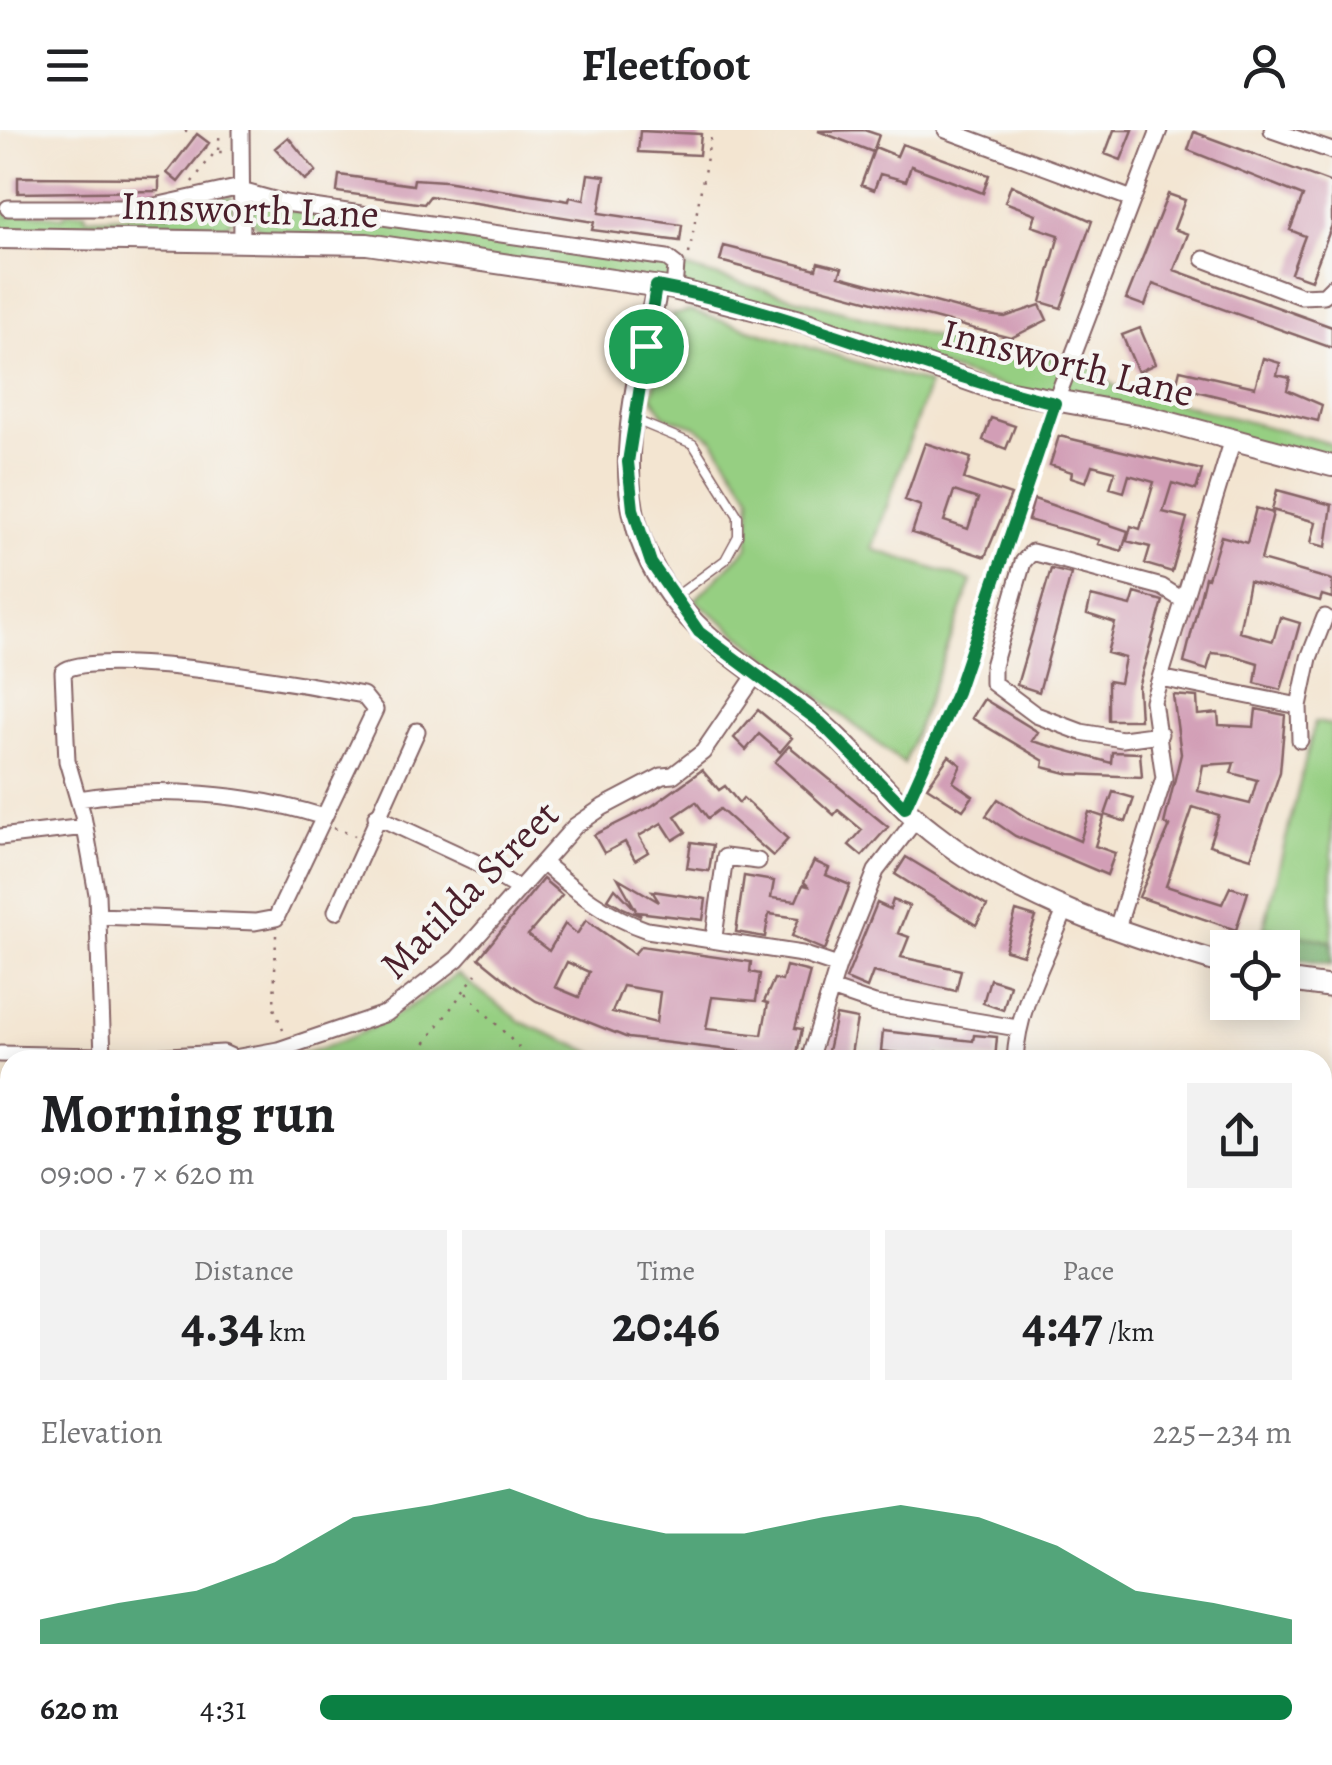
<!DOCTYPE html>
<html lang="en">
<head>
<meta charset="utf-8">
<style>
	:root { --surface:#fff; --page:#f2f2f2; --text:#202124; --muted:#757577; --accent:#0b8043 }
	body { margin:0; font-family:Alegreya,serif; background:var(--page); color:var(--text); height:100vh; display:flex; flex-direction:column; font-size:38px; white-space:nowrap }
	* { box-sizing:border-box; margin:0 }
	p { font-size:32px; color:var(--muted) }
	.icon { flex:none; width:55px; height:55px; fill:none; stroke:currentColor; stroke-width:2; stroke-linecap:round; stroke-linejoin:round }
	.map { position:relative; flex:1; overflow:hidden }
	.panel { position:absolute; left:0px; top:920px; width:1332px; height:715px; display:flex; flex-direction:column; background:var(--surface); border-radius:30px 30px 0 0; box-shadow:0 5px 25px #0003 }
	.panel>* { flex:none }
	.tools { position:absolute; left:1210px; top:800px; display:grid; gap:20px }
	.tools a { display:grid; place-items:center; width:90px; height:90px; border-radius:0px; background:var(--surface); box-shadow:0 5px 25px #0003; font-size:50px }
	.pin { position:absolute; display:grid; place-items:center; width:85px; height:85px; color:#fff; margin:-42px; border:5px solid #fff; border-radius:50%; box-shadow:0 2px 10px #0007 }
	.round { display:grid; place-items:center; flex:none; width:105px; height:105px; border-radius:0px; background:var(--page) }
	.headline { display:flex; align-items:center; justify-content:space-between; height:170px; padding:0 40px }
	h1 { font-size:55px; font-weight:700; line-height:75px }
	.metrics { display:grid; grid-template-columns:repeat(3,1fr); gap:15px; height:170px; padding:10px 40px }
	.metrics div { display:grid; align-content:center; border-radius:0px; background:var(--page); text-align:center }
	.metrics b { font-size:50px; font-weight:700 }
	.metrics small { font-size:28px; font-weight:400 }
	.metrics p { font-size:28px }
	.chart { height:280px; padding:20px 40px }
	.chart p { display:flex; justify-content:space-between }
	.chart svg { width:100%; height:180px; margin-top:10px; fill:var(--accent); opacity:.7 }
	ul { padding:0 40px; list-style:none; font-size:32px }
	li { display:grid; grid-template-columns:160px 120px 1fr; align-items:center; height:75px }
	li i { height:25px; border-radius:12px; background:var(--accent) }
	header { display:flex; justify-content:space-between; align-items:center; height:130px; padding:0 40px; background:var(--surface); font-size:45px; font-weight:700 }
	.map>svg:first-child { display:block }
	.green { fill:#96cf82; stroke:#707756; stroke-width:2.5 }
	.forest { fill:#78b270; stroke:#61684e; stroke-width:2.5 }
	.building { fill:#d29eb6; fill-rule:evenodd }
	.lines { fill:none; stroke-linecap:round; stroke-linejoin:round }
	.service-casing { stroke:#856465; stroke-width:11 }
	.minor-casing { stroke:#856465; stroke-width:19 }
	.tertiary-casing { stroke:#856465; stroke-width:24 }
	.path { stroke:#856465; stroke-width:2.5; stroke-dasharray:2.5 8; stroke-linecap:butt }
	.service { stroke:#fff; stroke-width:8 }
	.minor { stroke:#fff; stroke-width:15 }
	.tertiary { stroke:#fff; stroke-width:20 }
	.route-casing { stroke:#fff; stroke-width:20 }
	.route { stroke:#0b8043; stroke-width:12 }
	.labels { text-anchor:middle; stroke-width:8; stroke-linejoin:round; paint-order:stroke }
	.street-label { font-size:40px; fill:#4a1f2b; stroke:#f6f6f2 }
</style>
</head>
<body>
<header><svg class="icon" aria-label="menu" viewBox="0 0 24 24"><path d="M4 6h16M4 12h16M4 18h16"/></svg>Fleetfoot<svg class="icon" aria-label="person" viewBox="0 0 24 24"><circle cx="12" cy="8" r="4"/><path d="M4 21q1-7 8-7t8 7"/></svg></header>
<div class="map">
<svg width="1332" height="1635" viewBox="0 0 1332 1635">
	<rect width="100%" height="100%" fill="#f6f6f2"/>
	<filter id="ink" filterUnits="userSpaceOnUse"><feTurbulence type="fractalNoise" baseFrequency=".01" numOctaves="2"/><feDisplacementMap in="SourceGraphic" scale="20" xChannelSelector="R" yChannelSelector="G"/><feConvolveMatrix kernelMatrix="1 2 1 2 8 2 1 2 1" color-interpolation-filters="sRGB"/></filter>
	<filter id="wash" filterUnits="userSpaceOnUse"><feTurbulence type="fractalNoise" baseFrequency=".0048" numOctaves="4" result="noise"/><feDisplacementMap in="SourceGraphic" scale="40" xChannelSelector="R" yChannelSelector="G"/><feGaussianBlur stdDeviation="2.25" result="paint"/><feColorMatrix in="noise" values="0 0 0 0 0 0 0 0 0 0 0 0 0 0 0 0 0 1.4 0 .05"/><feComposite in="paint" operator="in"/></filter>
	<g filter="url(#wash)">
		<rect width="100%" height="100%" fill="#f3e5d1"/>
		<path class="green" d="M 231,66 L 234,88 L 217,106 L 0,99 L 0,77 L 8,78 L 8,87 L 20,82 L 64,87 L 65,83 L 85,82 L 86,88 L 170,84 L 169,77 Z
			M 256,74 L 676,135 L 1021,231 L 1072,225 L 1116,257 L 1332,314 L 1332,336 L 1055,273 L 745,175 L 267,106 L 249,87 Z
			M 690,181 L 929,254 L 872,419 L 972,451 L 904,634 L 695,470 L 748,417 L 751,366 L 713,309 L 695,296 L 664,286 L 652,266 L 673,185 Z
			M 1315,592 L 1332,595 L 1332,812 L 1264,797 Z
			M 457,844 L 523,893 L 610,930 L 301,930 L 300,925 C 360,908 408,881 457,844 Z"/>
		<path class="forest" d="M 1264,797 L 1332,812 L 1332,835 L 1283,827 L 1282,818 L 1264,817 Z"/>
		<g id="blocks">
			<path class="building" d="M 864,0 L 879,5 L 873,22 L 818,1 Z
				M 1114,0 L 1133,0 L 1121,30 L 1105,24 Z
				M 640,1 L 701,4 L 699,25 L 638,22 Z
				M 1194,2 L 1332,53 L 1332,95 L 1311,150 L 1291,143 L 1305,106 L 1290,100 L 1303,66 L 1188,20 Z
				M 197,4 L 209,13 L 178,52 L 167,43 Z
				M 288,7 L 316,41 L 305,50 L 275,18 Z
				M 902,14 L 989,45 L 983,63 L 911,36 L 906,51 L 880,44 L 874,60 L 861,55 L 875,17 L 897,26 Z
				M 588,44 L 605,46 L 599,83 L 682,95 L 680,111 L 592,100 L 594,92 L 482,74 L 430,66 L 424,74 L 337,62 L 339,45 L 413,55 L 414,49 L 445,51 L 569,71 L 570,67 L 584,70 Z
				M 18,47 L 159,48 L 159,61 L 18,63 Z
				M 1011,55 L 1092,91 L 1061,178 L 1041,172 L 1059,105 L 1032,96 L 1036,84 L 1005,72 Z
				M 1168,64 L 1185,70 L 1174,99 L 1188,104 L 1174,140 L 1332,197 L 1332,218 L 1153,154 L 1145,176 L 1126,169 Z
				M 724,116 L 816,139 L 818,132 L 842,138 L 839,146 L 979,184 L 1005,187 L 1040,175 L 1047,190 L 1011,208 L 975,199 L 720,131 Z
				M 1140,198 L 1155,234 L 1138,242 L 1122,205 Z
				M 1263,228 L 1280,233 L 1277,245 L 1290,248 L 1287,260 L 1322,275 L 1318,291 L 1176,256 L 1180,240 L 1255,257 Z
				M 991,288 L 1015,296 L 1006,319 L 983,310 Z
				M 1059,306 L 1202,340 L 1196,360 L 1172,353 L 1163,382 L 1187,388 L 1172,442 L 1145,434 L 1150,417 L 1127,411 L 1131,396 L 1140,399 L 1154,352 L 1129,345 L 1124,362 L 1110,358 L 1115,341 L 1092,335 L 1086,352 L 1071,347 L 1072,342 L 1050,335 Z
				M 925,313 L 971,328 L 964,349 L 1011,365 L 985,427 L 912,403 L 921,376 L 905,370 ZM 954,361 L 978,369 L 968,399 L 944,391 Z
				M 1277,360 L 1332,375 L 1326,417 L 1311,413 L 1316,392 L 1272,380 Z
				M 1034,369 L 1128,401 L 1122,421 L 1098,414 L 1100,410 L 1028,390 Z
				M 1256,378 L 1273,383 L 1261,430 L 1332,450 L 1332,468 L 1322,465 L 1320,471 L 1249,451 L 1239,502 L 1273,511 L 1280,487 L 1300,493 L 1281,560 L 1255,553 L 1258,533 L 1232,525 L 1212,523 L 1207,540 L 1184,533 L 1205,447 L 1208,448 L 1221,406 L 1247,413 Z
				M 1051,439 L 1071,444 L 1039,562 L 1017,555 Z
				M 1135,463 L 1163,471 L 1138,557 L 1140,590 L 1108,590 L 1108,551 L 1120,553 L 1125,528 L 1107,523 L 1115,493 L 1087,484 L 1091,466 L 1131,476 Z
				M 1173,565 L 1197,567 L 1198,585 L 1218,583 L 1219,595 L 1254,597 L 1256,579 L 1285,585 L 1280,642 L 1251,728 L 1209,715 L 1219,685 L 1193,677 L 1166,756 L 1222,774 L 1230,757 L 1248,762 L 1236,800 L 1139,767 L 1170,696 L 1164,694 L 1181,624 ZM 1234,633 L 1231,643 L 1257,650 L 1250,674 L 1198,661 L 1203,635 Z
				M 984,569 L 1038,602 L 1032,611 L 1111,633 L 1112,622 L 1140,623 L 1142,647 L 1070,644 L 1043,637 L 1044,631 L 972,588 Z
				M 758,580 L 792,608 L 780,622 L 759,604 L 746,620 L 734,608 Z
				M 789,616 L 888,697 L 862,726 L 849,715 L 862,700 L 838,680 L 834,685 L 775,632 Z
				M 949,626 L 961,635 L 953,652 L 973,666 L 963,680 L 927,657 Z
				M 702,640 L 719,660 L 725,656 L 739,673 L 743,668 L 788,709 L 773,726 L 720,679 L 708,688 L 696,672 L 675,686 L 686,702 L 673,710 L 662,693 L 639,706 L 648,722 L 635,730 L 625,712 L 604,723 L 594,705 L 652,676 Z
				M 1113,662 L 1134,668 L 1126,692 L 1105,685 Z
				M 998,669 L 1028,689 L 1080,711 L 1089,682 L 1104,687 L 1095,716 L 1115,723 L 1107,745 L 1015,706 L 986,686 Z
				M 691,712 L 713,715 L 709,741 L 687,738 Z
				M 906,727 L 987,776 L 976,795 L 895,744 Z
				M 814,731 L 829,738 L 826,745 L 850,755 L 825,820 L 792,806 L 799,788 L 769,784 L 765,807 L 736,802 L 744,746 L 774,751 L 771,768 L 796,771 L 803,755 L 808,756 L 804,752 Z
				M 618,748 L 659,772 L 652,761 L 706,769 L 703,790 L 637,782 L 641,786 L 623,778 L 608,769 L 615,758 L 636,780 Z
				M 543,749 L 562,765 L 528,805 L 549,821 L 565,794 L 577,804 L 586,790 L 634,824 L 641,816 L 751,832 L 750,842 L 760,844 L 756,871 L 712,867 L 706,899 L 762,905 L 768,873 L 764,872 L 774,849 L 782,851 L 786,836 L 810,842 L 795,898 L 802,899 L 796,928 L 628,908 L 536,871 L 511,854 L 479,828 ZM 567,832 L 589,842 L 579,867 L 555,857 ZM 623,856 L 660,862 L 656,893 L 612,882 Z
				M 893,770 L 909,776 L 898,803 L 909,807 L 901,827 L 961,840 L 956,861 L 873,842 L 867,858 L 846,849 L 877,773 L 890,779 Z
				M 1016,781 L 1036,787 L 1023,825 L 1005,820 Z
				M 990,849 L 1010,855 L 1003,880 L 983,873 Z
				M 836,885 L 857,889 L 850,930 L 826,930 Z
				M 883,901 L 973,911 L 974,905 L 997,907 L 995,930 L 937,922 L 936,928 L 881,921 Z"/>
		</g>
	</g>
	<g filter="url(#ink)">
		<use href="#blocks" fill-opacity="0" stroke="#856465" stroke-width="2.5"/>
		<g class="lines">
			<g class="service-casing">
				<path id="service" d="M 633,289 L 693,314 L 738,386 L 738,406 L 725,430 L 675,467"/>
			</g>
			<g class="minor-casing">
				<path id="minor" d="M 241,0 L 242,112
					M 946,0 L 1132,69
					M 1272,0 L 1332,21
					M 241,61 L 285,73 L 667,128 L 676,135 L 674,159
					M 8,78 L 146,78 L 241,57
					M 1204,129 L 1301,166 L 1324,165 L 1332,157
					M 1055,273 L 1159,0
					M 1160,548 L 1299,576
					M 1160,604 L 1122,609 L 1081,602 L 1036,585 L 993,553 L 993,536 L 1023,432 L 1032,422 L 1162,457 L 1181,469
					M 1300,610 L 1299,576 L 1309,528 L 1325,487
					M 79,669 C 157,656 249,663 324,687
					M 376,686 L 475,732 L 519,759
					M 0,707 L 85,697
					M 543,733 C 576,761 606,786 647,800 L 802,824 L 838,836
					M 336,781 L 417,601
					M 98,786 L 255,792 L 276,788 L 375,580 L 363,565 C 317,556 92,516 63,542 L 67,631 L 83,686 L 97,764 L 103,926
					M 1117,798 L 1164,648 L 1153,571 L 1233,309
					M 714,807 L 725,727 L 758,731
					M 831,859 L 875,874 L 1017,898
					M 0,924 L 149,927 L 223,923 L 234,928 L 278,920 L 387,883 L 457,829 L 575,696 L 603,677 L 662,646 L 673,645 L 703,622 L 755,546
					M 809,930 L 838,836 L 876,741 L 916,689
					M 1015,930 C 1018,874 1046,829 1066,778
					M 1322,1071 L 1332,1073
					M 0,1233 L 10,1233
					M 0,1409 L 10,1408"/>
			</g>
			<g class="tertiary-casing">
				<path id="tertiary" d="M 0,108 L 367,114 L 674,159 L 804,192 L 994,259 L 1149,287 L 1332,336
					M 657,157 C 642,239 612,328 641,410 C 671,494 740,530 807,581 C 853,617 886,666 932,702 C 1016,769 1125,805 1228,835
					M 1282,850 L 1332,857"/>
			</g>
			<path class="path" d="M 185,0 L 200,13
				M 205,17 L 214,21
				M 218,20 L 220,0
				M 192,52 L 215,22 L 224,22
				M 689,124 L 712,0
				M 914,659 L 957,562 L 1050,286
				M 334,698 L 355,706
				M 276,805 L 274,878 L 283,900
				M 466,863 L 531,930
				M 413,930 L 476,844
				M 1322,974 L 1332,934"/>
			<use href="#service" class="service"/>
			<use href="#minor" class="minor"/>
			<use href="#tertiary" class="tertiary"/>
		</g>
	</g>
	<g class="lines" filter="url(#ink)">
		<g class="route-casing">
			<path id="route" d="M 656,156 C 794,181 920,241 1055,273 L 957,562 L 905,678 L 820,592 L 699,502 L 651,433 L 633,379 L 628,332 Z"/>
		</g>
		<use href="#route" class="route"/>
	</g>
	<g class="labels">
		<g class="street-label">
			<text transform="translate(250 79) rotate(2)" y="14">Innsworth Lane</text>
			<text transform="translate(1068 232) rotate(14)" y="14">Innsworth Lane</text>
			<text transform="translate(469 759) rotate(-45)" y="14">Matilda Street</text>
		</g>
	</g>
</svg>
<div class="tools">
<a><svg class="icon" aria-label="locate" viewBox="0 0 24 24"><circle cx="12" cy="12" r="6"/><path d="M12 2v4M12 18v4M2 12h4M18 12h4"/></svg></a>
</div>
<div class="pin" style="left:646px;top:216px;background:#1e9e55"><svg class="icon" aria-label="arrive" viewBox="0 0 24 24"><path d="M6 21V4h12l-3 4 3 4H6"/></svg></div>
<section class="panel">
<div class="headline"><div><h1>Morning run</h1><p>09:00 · 7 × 620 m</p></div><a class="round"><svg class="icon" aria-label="share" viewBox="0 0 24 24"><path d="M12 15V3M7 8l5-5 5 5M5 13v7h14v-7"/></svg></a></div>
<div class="metrics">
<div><p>Distance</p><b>4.34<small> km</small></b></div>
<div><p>Time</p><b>20:46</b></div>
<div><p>Pace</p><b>4:47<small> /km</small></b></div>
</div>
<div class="chart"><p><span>Elevation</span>225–234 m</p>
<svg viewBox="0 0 160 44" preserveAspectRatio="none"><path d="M0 44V38L10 34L20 31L30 24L40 13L50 10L60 6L70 13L80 17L90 17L100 13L110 10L120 13L130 20L140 31L150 34L160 38V44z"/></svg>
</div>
<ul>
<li><b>620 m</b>4:31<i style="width:100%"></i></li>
</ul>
</section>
</div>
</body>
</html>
